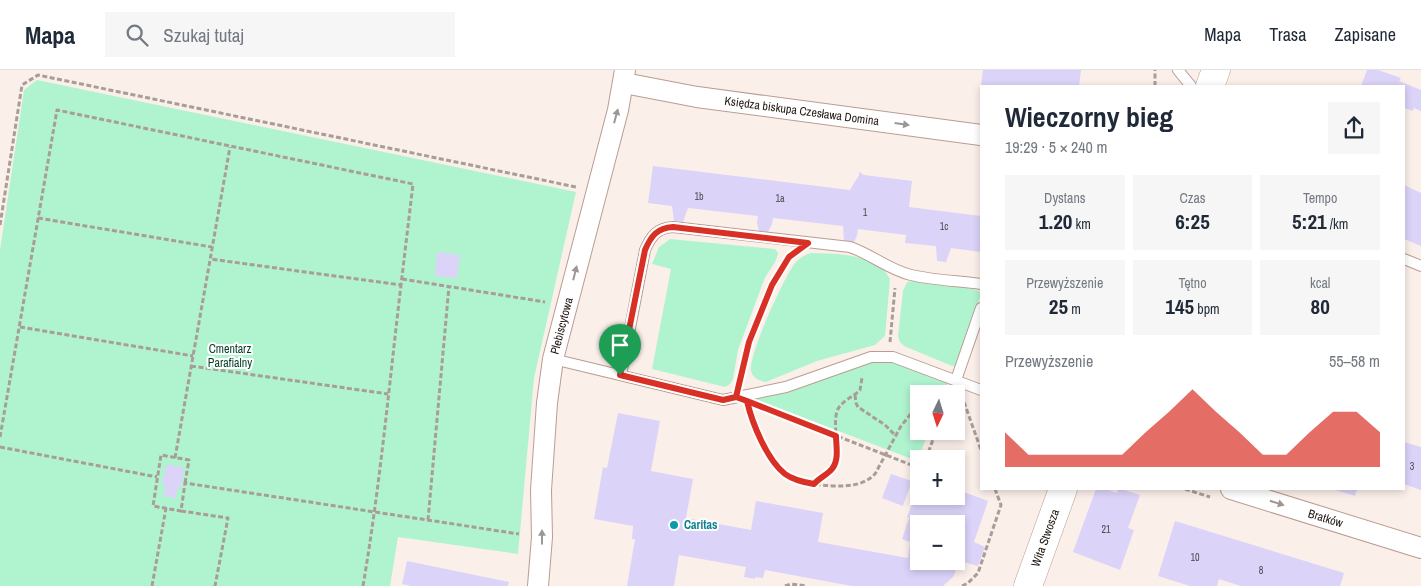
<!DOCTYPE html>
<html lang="pl">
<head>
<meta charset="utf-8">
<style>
	:root { --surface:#fff; --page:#f6f6f7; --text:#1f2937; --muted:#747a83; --line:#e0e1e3; --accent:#d93025 }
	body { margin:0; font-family:"Archivo Narrow",sans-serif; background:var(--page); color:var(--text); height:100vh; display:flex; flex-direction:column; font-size:19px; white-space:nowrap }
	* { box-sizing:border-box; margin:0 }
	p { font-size:16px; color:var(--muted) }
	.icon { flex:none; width:28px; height:28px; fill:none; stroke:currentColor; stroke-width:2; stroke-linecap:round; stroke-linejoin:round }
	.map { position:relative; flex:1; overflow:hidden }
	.details { position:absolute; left:980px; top:15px; width:425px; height:405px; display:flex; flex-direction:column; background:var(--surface); border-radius:0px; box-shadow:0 2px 8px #0003 }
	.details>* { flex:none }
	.needle { width:32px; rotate:184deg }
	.tools { position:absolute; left:910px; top:315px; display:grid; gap:10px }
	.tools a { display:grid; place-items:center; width:55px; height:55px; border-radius:0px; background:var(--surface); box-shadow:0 2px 8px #0003; font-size:25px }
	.pin { position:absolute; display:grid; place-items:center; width:42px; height:42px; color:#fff; margin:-51px -21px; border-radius:50% 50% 50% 0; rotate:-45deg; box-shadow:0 0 5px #0007 }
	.pin .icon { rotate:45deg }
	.round { display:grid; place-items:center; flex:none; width:52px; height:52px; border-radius:0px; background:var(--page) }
	.summary { display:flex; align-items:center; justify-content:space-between; height:85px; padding:0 25px }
	h1 { font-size:28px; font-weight:700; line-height:38px }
	.metrics { display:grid; grid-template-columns:repeat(3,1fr); gap:8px; height:85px; padding:5px 25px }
	.metrics div { display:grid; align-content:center; border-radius:0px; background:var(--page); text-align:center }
	.metrics b { font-size:21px; font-weight:700 }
	.metrics small { font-size:14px; font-weight:400 }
	.metrics p { font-size:14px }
	.chart { height:140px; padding:10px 25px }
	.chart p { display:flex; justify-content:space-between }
	.chart svg { width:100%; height:90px; margin-top:5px; fill:var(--accent); opacity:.7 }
	header { display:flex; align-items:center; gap:30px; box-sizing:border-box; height:70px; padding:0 25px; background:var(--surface); border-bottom:1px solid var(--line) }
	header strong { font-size:24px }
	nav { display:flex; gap:28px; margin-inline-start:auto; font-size:18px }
	.search { width:350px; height:45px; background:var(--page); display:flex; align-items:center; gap:12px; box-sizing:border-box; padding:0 18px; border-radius:0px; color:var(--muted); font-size:19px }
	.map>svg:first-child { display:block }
	.green { fill:#b0f4cf }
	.building { fill:#dcd3f9 }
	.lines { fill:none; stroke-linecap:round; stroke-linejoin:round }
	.lane-casing { stroke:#ba9d91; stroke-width:12 }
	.street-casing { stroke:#ba9d91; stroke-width:22 }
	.secondary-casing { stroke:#ba9d91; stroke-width:29 }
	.path { stroke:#a89d98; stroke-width:3; stroke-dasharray:5 2.5; stroke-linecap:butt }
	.lane { stroke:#fff; stroke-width:10 }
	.street { stroke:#fff; stroke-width:20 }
	.secondary { stroke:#fff; stroke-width:28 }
	.oneway { fill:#9b9794 }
	.route-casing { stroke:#fff; stroke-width:10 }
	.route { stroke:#d93025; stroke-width:6 }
	.culture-dot { fill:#0f9aa8; stroke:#fff; stroke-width:2 }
	.labels { text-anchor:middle; stroke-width:4; stroke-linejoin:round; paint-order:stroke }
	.number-label { font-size:10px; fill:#50464c }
	.street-label { font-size:12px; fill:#211712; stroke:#fff }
	.park-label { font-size:12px; fill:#003c25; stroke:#fff }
	.culture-label { font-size:12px; font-weight:bold; fill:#0d838f; stroke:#fff; text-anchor:start }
</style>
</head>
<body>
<header>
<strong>Mapa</strong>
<div class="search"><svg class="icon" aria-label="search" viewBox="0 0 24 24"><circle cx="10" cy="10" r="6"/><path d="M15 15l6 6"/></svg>Szukaj tutaj</div>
<nav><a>Mapa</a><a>Trasa</a><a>Zapisane</a></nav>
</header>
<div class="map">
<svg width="1421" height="516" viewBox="0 0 1421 516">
	<rect width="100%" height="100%" fill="#fbefea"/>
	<path class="green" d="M 37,10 L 576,122 L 534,308 L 518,484 L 398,467 L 390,516 L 0,516 L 0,180 L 24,20 Z
		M 670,169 L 775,179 L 778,183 C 777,193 768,201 764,210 L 738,280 L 733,309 L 730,314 L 725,317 L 652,299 L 671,199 L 652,194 L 659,177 Z
		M 811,183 C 837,184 876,183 890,209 L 885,266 L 875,275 L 817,291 L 766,312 C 759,311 753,308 751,301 C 748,286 784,207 795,193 C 800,188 804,185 811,183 Z
		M 913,211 L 973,219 L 979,221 L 981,224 L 956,296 L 952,296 L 904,276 L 900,272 L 898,266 L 903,221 L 907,212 Z
		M 870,292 L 897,292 L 948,311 L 943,324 L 919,324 L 919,361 L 929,361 L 917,391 L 755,329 L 786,323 Z"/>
	<path class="building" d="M 983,0 L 1081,0 L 1079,16 L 981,15 Z
		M 1367,0 L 1378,0 L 1401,8 L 1399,11 L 1421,20 L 1421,41 L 1414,38 L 1413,41 L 1404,38 L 1404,16 L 1361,16 Z
		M 653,96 L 850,120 L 859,105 L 859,102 L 864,105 L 912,111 L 909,137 L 981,146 L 981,182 L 951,178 L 946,192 L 937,191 L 936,176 L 905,173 L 906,165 L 858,159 L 857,166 L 853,174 L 844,173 L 843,156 L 773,148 L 772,154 L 768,162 L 759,161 L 757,152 L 758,146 L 688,138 L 683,152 L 674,151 L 672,136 L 648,133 Z
		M 1404,115 L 1421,123 L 1421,176 L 1404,169 Z
		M 437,182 L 460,185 L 457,208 L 435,206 Z
		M 618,343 L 660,351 L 651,401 L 693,409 L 686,448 L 751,460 L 756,431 L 823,443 L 818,472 L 908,488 L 910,472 L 902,469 L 909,448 L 907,447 L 915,426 L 956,426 L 956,419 L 988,431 L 974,472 L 985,477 L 978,496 L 956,490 L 956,454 L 919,454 L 919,491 L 944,491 L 944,494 L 957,496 L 954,506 L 943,516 L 852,516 L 765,500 L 763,508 L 755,507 L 755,509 L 744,507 L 746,497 L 679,485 L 674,516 L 627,516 L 635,469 L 632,469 L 633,456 L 594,449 L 603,397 L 607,398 Z
		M 1404,372 L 1421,377 L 1421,420 L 1404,414 Z
		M 170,394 L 177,397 L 178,396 L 181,396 L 181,398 L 184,398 L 181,418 L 179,417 L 178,421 L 176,421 L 176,429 L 171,428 L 172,426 L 163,427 L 166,419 L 164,418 L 165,415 L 162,414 L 166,395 L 170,396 Z
		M 891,404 L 912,411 L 903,436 L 882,428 Z
		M 1096,419 L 1105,419 L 1117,423 L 1118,419 L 1121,419 L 1140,425 L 1128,458 L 1134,460 L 1120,500 L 1073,482 Z
		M 1332,419 L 1357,419 L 1355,426 Z
		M 1175,451 L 1344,503 L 1340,516 L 1241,516 L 1219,509 L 1217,516 L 1190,516 L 1158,506 Z
		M 407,491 L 509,512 L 508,516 L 411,516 L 402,514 Z"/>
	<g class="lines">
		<g class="lane-casing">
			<path id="lane" d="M 1178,0 L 1191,16
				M 1404,189 L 1421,196
				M 553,289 L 723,330 L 786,317 L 871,287 L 893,287 L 981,320
				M 621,305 L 645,180 C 651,166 657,158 673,157 L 850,177 C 871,184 889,200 911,205 C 932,210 959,211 981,214
				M 956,310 L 981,238"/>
		</g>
		<g class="street-casing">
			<g id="street">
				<path id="s1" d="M 624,13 L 697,27 L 981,65"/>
				<path id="s2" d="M 1231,419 L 1421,478"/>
				<path id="s3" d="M 538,516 L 542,467 L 541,420 L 547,333 L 553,289 L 618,40 L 625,0"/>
			</g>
		</g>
		<g class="secondary-casing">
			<g id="secondary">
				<path d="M 1210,16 L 1216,0"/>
				<path id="s4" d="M 1028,516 L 1063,419"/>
			</g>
		</g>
		<path class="path" d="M 1155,16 L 1155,0
			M 38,148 L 212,177
			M 0,155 L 22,15 L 38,5 L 576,117
			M 402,209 L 545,232
			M 20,257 L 193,286
			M 890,272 L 895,218
			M 191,296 L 388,324
			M 740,310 C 749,270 765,220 789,187
			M 855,325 L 856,333 L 858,337 L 885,355 L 896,366
			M 964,332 L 981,380
			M 768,339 L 919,398
			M 750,341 C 769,391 777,414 836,416 C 851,416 864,415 875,404 L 901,356 L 919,334
			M 0,367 L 57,40 L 413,114 L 401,215 L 210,189
			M 0,377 L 157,407
			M 175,388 L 230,77
			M 926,389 L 936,361
			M 185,413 L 189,390 L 161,385 L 153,436 L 181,441 L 185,413 L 519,464
			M 815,413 C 820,408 829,405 833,399 C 842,384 832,358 837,341 C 841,331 853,327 860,320 L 862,308
			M 1185,419 L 1210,427
			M 181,441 L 228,448 L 215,516
			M 428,450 L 449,216
			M 152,516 L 166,438
			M 363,516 C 380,416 389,316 401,215
			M 785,516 L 791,514 L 807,516
			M 962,516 L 968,513 L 978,503 L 1001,435 L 995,419"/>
		<use href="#lane" class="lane"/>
		<use href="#street" class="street"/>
		<use href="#secondary" class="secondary"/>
	</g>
	<defs><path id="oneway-solid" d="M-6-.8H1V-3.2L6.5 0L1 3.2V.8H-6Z" transform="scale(1.25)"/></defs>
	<g class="oneway">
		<use href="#oneway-solid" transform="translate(616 46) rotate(-75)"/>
		<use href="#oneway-solid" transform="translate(902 54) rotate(8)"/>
		<use href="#oneway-solid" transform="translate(575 203) rotate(-76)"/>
		<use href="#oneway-solid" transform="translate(1277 433) rotate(17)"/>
		<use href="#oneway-solid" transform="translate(542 467) rotate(-90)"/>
	</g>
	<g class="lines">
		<g class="route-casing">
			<path id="route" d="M 620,305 L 723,330 L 736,327 L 747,331 C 752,353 767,390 785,404 C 793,410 804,412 814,414 C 819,408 825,406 830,401 C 840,392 836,377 836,366 L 747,331 L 736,327 L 749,272 L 772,215 L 789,187 L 808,173 L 673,157 C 657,158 651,166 645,180 L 620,305"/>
		</g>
		<use href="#route" class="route"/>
	</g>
	<circle class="culture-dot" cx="674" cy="455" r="5"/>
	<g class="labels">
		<g class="number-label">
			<text x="699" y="130">1b</text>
			<text x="780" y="132">1a</text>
			<text x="865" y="146">1</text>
			<text x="944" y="160">1c</text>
			<text x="1412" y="400">3</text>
			<text x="1106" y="463">21</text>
			<text x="1195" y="491">10</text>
			<text x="1261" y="504">8</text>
		</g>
		<g class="street-label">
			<text dy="4" stroke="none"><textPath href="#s1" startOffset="180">Księdza biskupa Czesława Domina</textPath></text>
			<text dy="4" stroke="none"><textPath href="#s3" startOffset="262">Plebiscytowa</textPath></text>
			<text dy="4" stroke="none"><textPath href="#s2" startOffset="99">Bratków</textPath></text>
			<text dy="4" stroke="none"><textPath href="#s4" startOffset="51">Wita Stwosza</textPath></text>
		</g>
		<g class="park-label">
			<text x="230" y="283">Cmentarz<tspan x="230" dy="14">Parafialny</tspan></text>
		</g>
		<g class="culture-label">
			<text x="684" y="459">Caritas</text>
		</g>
	</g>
</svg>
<div class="tools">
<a><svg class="needle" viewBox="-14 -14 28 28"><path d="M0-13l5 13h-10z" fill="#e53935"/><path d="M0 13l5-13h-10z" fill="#747a83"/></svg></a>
<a>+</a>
<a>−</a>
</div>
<div class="pin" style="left:620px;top:305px;background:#1e9e55"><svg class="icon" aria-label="arrive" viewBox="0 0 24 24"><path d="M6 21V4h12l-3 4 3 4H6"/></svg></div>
<section class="details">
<div class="summary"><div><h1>Wieczorny bieg</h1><p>19:29 · 5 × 240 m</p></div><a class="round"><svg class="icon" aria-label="share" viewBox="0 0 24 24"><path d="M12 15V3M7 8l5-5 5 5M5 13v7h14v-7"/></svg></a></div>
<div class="metrics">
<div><p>Dystans</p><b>1.20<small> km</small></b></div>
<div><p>Czas</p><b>6:25</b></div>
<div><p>Tempo</p><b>5:21<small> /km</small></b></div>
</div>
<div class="metrics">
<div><p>Przewyższenie</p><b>25<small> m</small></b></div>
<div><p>Tętno</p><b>145<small> bpm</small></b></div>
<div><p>kcal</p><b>80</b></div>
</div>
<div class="chart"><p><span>Przewyższenie</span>55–58 m</p>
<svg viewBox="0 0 160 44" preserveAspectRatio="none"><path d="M0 44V27L10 38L20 38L30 38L40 38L50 38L60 27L70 17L80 6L90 17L100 27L110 38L120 38L130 27L140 17L150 17L160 27V44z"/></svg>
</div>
</section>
</div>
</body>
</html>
